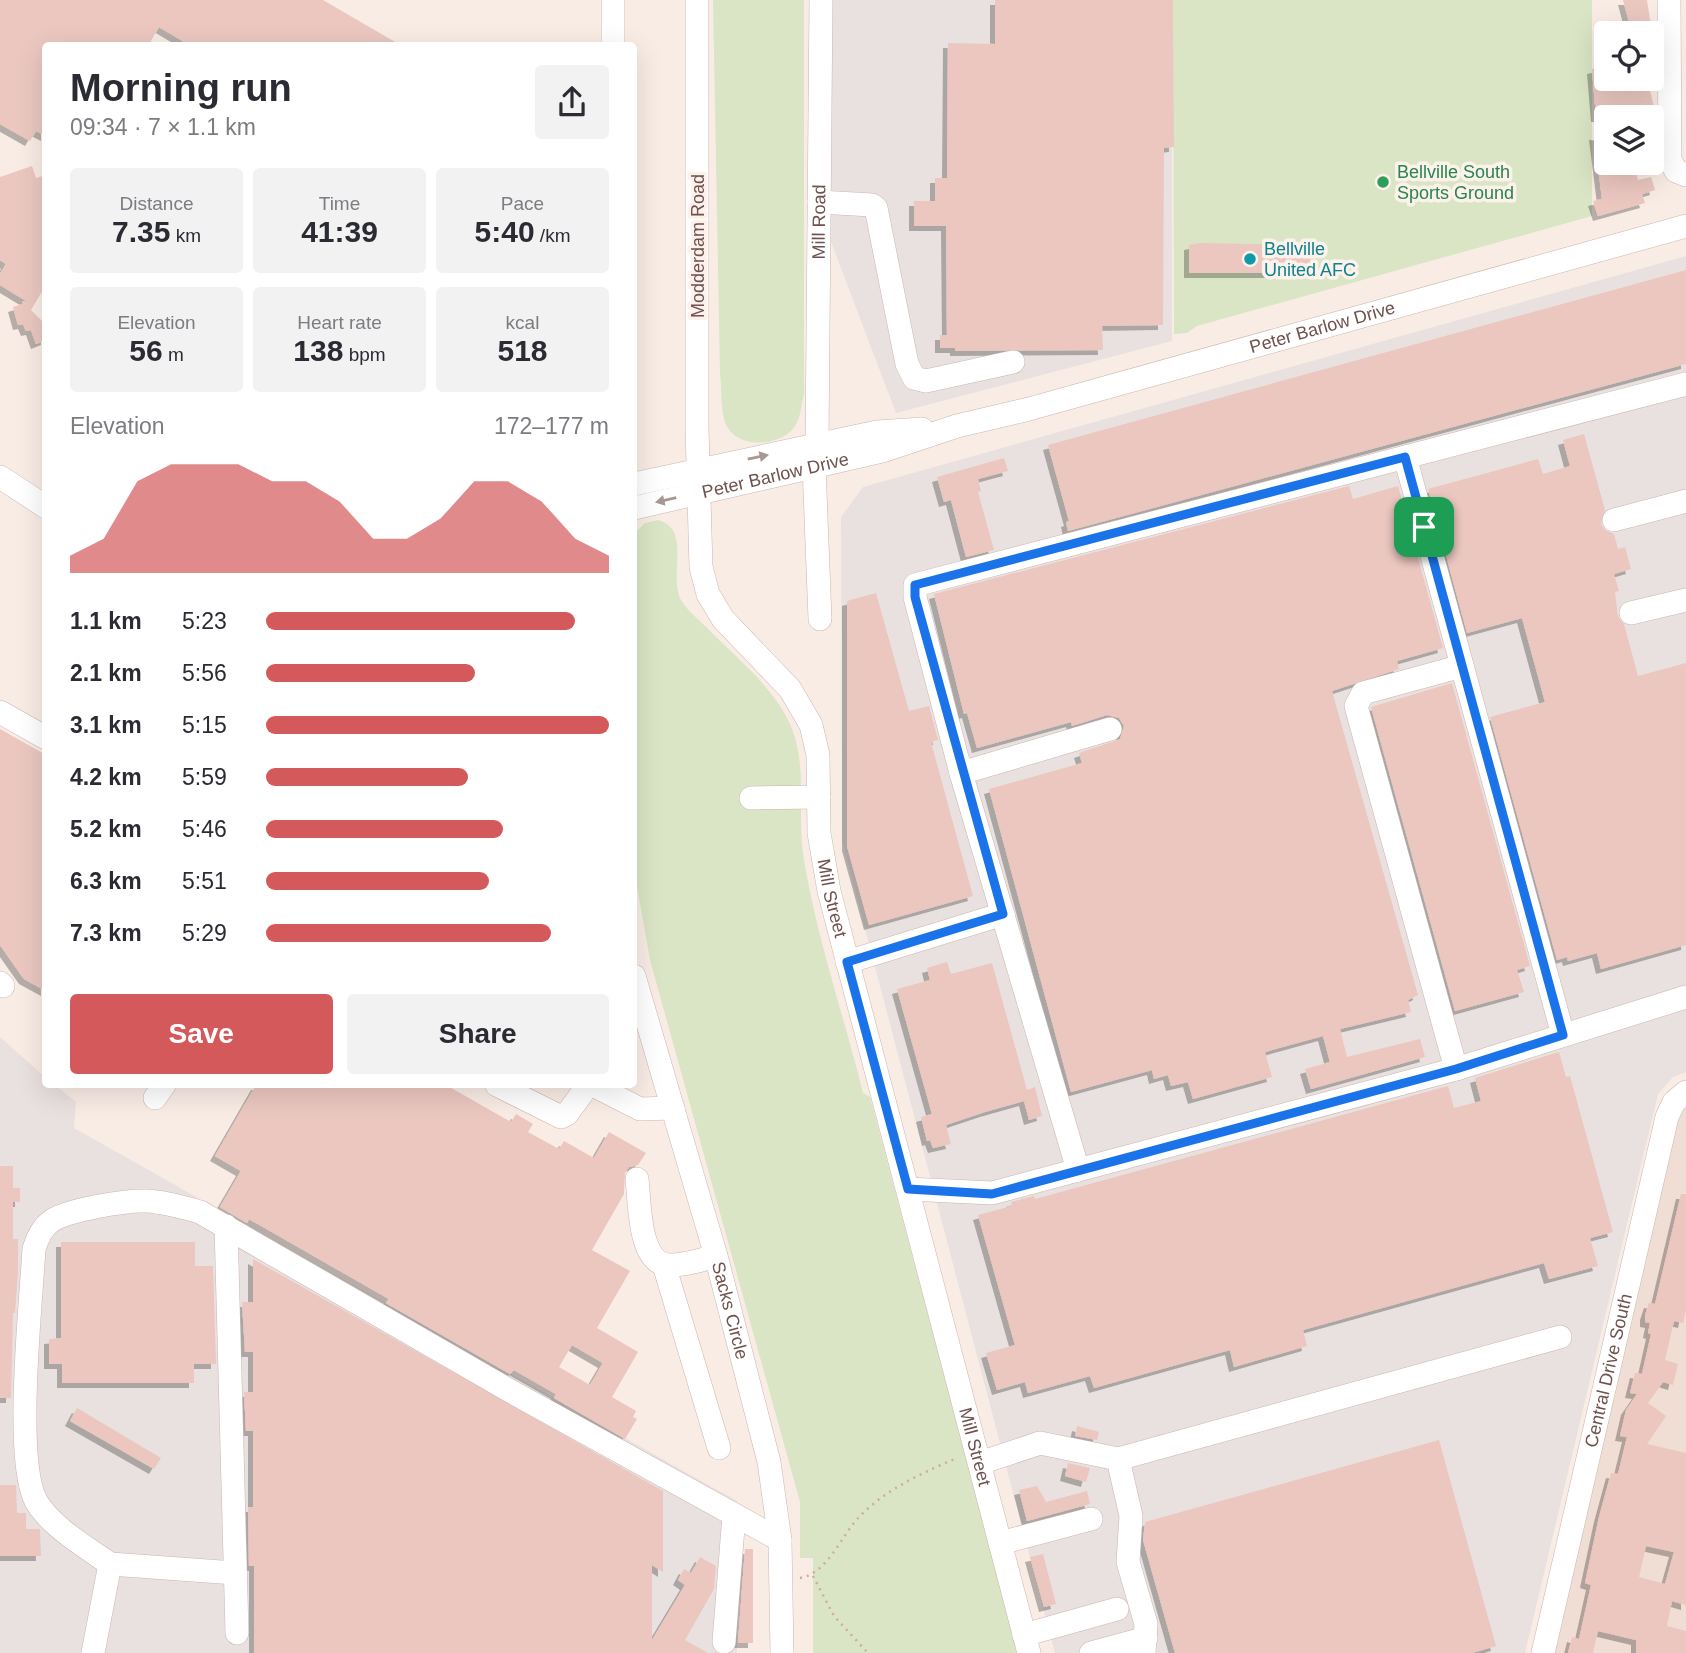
<!DOCTYPE html>
<html lang="en">
<head>
<meta charset="utf-8">
<style>
	:root { --surface:#fff; --page:#f2f2f3; --text:#2b2b33; --muted:#7c7c81; --accent:#d4595b }
	body { margin:0; font-family:Arial,sans-serif; background:var(--page); color:var(--text); height:100vh; display:flex; flex-direction:column; font-size:26px; white-space:nowrap }
	* { box-sizing:border-box; margin:0 }
	p { font-size:23px; color:var(--muted) }
	.icon { flex:none; width:38px; height:38px; fill:none; stroke:currentColor; stroke-width:2; stroke-linecap:round; stroke-linejoin:round }
	.map { position:relative; flex:1; overflow:hidden }
	.drawer { position:absolute; left:42px; top:42px; width:595px; height:1046px; display:flex; flex-direction:column; background:var(--surface); border-radius:7px; box-shadow:0 7px 28px #0002 }
	.drawer>* { flex:none }
	.controls { position:absolute; left:1594px; top:21px; display:grid; gap:14px }
	.controls a { display:grid; place-items:center; width:70px; height:70px; border-radius:7px; background:var(--surface); box-shadow:0 7px 28px #0002; font-size:35px }
	.pin { position:absolute; display:grid; place-items:center; width:60px; height:60px; color:#fff; margin:-30px; border-radius:14px; box-shadow:0 4px 10px #0006 }
	.round { display:grid; place-items:center; flex:none; width:74px; height:74px; border-radius:7px; background:var(--page) }
	.summary { display:flex; align-items:center; justify-content:space-between; height:119px; padding:0 28px }
	h1 { font-size:38px; font-weight:700; line-height:52px }
	.stats { display:grid; grid-template-columns:repeat(3,1fr); gap:10px; height:119px; padding:7px 28px }
	.stats div { display:grid; align-content:center; border-radius:7px; background:var(--page); text-align:center }
	.stats b { font-size:30px; font-weight:700 }
	.stats small { font-size:19px; font-weight:400 }
	.stats p { font-size:19px }
	.chart { height:196px; padding:14px 28px }
	.chart p { display:flex; justify-content:space-between }
	.chart svg { width:100%; height:126px; margin-top:7px; fill:var(--accent); opacity:.7 }
	.primary-button { display:flex; gap:14px; margin-top:auto; padding:14px 28px }
	.primary-button a { flex:1; height:80px; border-radius:7px; background:var(--accent); color:#fff; font-size:28px; font-weight:700; line-height:80px; text-align:center }
	.primary-button a+a { background:var(--page); color:var(--text) }
	ul { padding:0 28px; list-style:none; font-size:23px }
	li { display:grid; grid-template-columns:112px 84px 1fr; align-items:center; height:52px }
	li i { height:18px; border-radius:9px; background:var(--accent) }
	.map>svg:first-child { display:block }
	.residential { fill:#f0ddd4 }
	.industrial { fill:#e9e1df }
	.green { fill:#dae5c5 }
	.building { fill:#ebc7c0; fill-rule:evenodd; filter:url(#shadow) }
	.lines { fill:none; stroke-linecap:round; stroke-linejoin:round }
	.minor-casing { stroke:#cbb5b0; stroke-width:24 }
	.path { stroke:#d0aaa4; stroke-width:2.5; stroke-dasharray:2 5; stroke-linecap:butt }
	.minor { stroke:#fff; stroke-width:23 }
	.oneway { fill:#a99794 }
	.route-casing { stroke:#fff; stroke-width:14 }
	.route { stroke:#1a73e8; stroke-width:9 }
	.leisure-dot { fill:#2e9e5b; stroke:#fdf1eb; stroke-width:2.5 }
	.culture-dot { fill:#0f9aa8; stroke:#fdf1eb; stroke-width:2.5 }
	.labels { text-anchor:middle; stroke-width:7; stroke-linejoin:round; paint-order:stroke }
	.leisure-label { font-size:18px; fill:#27864d; stroke:#fdf1eb; text-anchor:start }
	.street-label { font-size:18px; fill:#6f514d; stroke:#fdf1eb }
	.culture-label { font-size:18px; fill:#0d838f; stroke:#fdf1eb; text-anchor:start }
</style>
</head>
<body>
<div class="map">
<svg width="1686" height="1653" viewBox="0 0 1686 1653">
	<defs>
		<filter id="shadow"><feDropShadow dx="-5" dy="5" stdDeviation="0" flood-color="#0004"/></filter>
	</defs>
	<rect width="100%" height="100%" fill="#f9ece5"/>
	<path class="residential" d="M 1686,1092 L 1686,1653 L 1542,1653 L 1667,1117 Z"/>
	<path class="industrial" d="M 825,0 L 1172,0 L 1172,341 L 896,413 L 823,221 Z
		M 1686,256 L 1686,1072 L 1673,1077 L 1658,1094 L 1525,1653 L 1055,1653 L 842,841 L 841,517 L 863,487 Z
		M 0,1037 L 45,1077 L 46,1085 L 55,1085 L 76,1102 L 74,1128 L 737,1501 L 737,1653 L 0,1653 Z"/>
	<path class="green" d="M 713,0 L 804,0 L 804,394 C 801,406 801,420 792,430 C 777,446 740,448 728,428 C 720,416 722,389 720,374 Z
		M 1173,0 L 1592,0 L 1592,216 L 1197,326 L 1187,333 L 1174,334 Z
		M 658,520 C 692,529 668,575 681,600 C 688,612 701,621 710,631 C 738,659 773,687 790,724 C 809,767 796,815 804,860 C 817,939 844,1016 863,1093 L 870,1097 L 1018,1653 L 813,1653 L 813,1558 L 800,1558 L 800,1502 L 650,960 L 634,869 L 634,722 L 637,721 L 634,534 L 645,523 Z"/>
	<path class="building" d="M 0,0 L 323,0 L 402,46 L 191,46 L 159,27 L 148,46 L 46,46 L 46,136 L 36,131 L 30,141 L 0,124 Z
		M 995,0 L 1173,0 L 1174,147 L 1164,148 L 1163,325 L 1102,326 L 1103,350 L 955,351 L 955,348 L 940,348 L 940,335 L 947,335 L 946,226 L 914,226 L 914,201 L 935,201 L 935,178 L 947,178 L 948,43 L 995,44 Z
		M 1623,0 L 1647,0 L 1652,33 L 1632,33 Z
		M 1606,66 L 1606,79 L 1647,79 L 1654,107 L 1637,112 L 1638,117 L 1596,117 L 1592,69 Z
		M 1594,135 L 1606,136 L 1606,163 L 1633,163 L 1638,180 L 1651,177 L 1655,190 L 1642,194 L 1645,203 L 1598,216 L 1593,201 L 1602,199 Z
		M 32,166 L 36,178 L 46,175 L 46,285 L 31,310 L 46,325 L 46,340 L 36,344 L 31,330 L 26,331 L 23,324 L 18,325 L 13,307 L 23,304 L 22,301 L 28,302 L 0,285 L 0,274 L 6,264 L 0,260 L 0,177 Z
		M 1200,243 L 1310,245 L 1310,273 L 1189,273 L 1189,245 Z
		M 1686,270 L 1686,364 L 1068,531 L 1066,522 L 1069,521 L 1048,445 Z
		M 1584,434 L 1605,510 L 1601,524 L 1605,530 L 1614,534 L 1618,549 L 1625,547 L 1631,569 L 1614,574 L 1619,591 L 1615,592 L 1618,617 L 1624,624 L 1638,676 L 1686,663 L 1686,945 L 1601,969 L 1597,953 L 1568,961 L 1567,957 L 1557,960 L 1490,717 L 1545,702 L 1522,618 L 1467,633 L 1428,489 L 1538,459 L 1543,474 L 1570,466 L 1563,440 Z
		M 1004,458 L 1008,471 L 978,479 L 981,491 L 978,492 L 994,550 L 966,557 L 951,500 L 944,502 L 937,477 Z
		M 1349,486 L 1353,499 L 1398,486 L 1443,648 L 1397,661 L 1399,669 L 1332,691 L 1418,995 L 1408,1000 L 1411,1012 L 1340,1029 L 1347,1057 L 1420,1039 L 1425,1057 L 1311,1089 L 1305,1069 L 1330,1062 L 1323,1036 L 1265,1052 L 1272,1077 L 1193,1099 L 1188,1082 L 1171,1086 L 1168,1075 L 1154,1079 L 1152,1070 L 1071,1092 L 989,789 L 1082,763 L 1079,753 L 1120,739 L 1124,726 L 1119,718 L 1107,715 L 1072,726 L 1071,722 L 977,748 L 967,713 L 964,714 L 934,594 Z
		M 876,593 L 909,711 L 929,706 L 938,740 L 931,742 L 973,896 L 869,925 L 847,846 L 847,601 Z
		M 1452,683 L 1530,966 L 1517,970 L 1524,992 L 1455,1011 L 1371,707 Z
		M 0,729 L 46,755 L 46,991 L 24,979 L 0,945 Z
		M 947,962 L 951,974 L 992,963 L 1027,1090 L 1035,1087 L 1042,1116 L 1029,1120 L 1024,1101 L 985,1112 L 946,1125 L 951,1144 L 933,1148 L 930,1140 L 927,1141 L 921,1117 L 932,1114 L 897,989 L 930,980 L 927,968 Z
		M 1559,1052 L 1566,1077 L 1570,1076 L 1613,1232 L 1590,1238 L 1598,1266 L 1549,1279 L 1544,1263 L 1303,1330 L 1307,1346 L 1234,1367 L 1230,1350 L 1094,1388 L 1090,1376 L 1028,1393 L 1025,1382 L 997,1390 L 986,1353 L 1015,1345 L 978,1215 L 1012,1206 L 1011,1202 L 1034,1196 L 1035,1199 L 1448,1086 L 1454,1108 L 1481,1101 L 1475,1078 Z
		M 256,1085 L 446,1085 L 511,1122 L 516,1114 L 533,1124 L 528,1132 L 559,1149 L 564,1141 L 594,1158 L 609,1132 L 646,1153 L 638,1165 L 629,1167 L 625,1173 L 624,1194 L 592,1250 L 630,1271 L 597,1328 L 638,1352 L 612,1397 L 636,1411 L 633,1417 L 637,1419 L 625,1439 L 554,1398 L 556,1394 L 514,1370 L 510,1374 L 386,1303 L 389,1299 L 249,1219 L 247,1223 L 220,1207 L 241,1171 L 215,1156 ZM 572,1345 L 603,1363 L 590,1385 L 559,1367 Z
		M 0,1166 L 13,1166 L 13,1188 L 20,1188 L 20,1202 L 13,1202 L 13,1239 L 18,1239 L 18,1272 L 15,1313 L 13,1313 L 11,1398 L 0,1398 Z
		M 1681,1194 L 1686,1194 L 1686,1309 L 1683,1323 L 1674,1321 L 1665,1360 L 1678,1364 L 1673,1385 L 1663,1382 L 1648,1403 L 1666,1416 L 1647,1444 L 1686,1453 L 1686,1605 L 1672,1601 L 1667,1626 L 1686,1631 L 1686,1653 L 1636,1653 L 1636,1640 L 1598,1631 L 1593,1653 L 1568,1653 L 1572,1637 L 1579,1639 L 1591,1585 L 1585,1583 L 1599,1517 L 1611,1473 L 1618,1474 L 1627,1437 L 1620,1436 L 1626,1410 L 1637,1394 L 1630,1393 L 1635,1373 L 1642,1374 L 1651,1334 L 1648,1333 L 1650,1323 L 1645,1322 L 1645,1315 L 1649,1303 L 1655,1304 ZM 1646,1546 L 1674,1552 L 1665,1584 L 1639,1577 Z
		M 61,1242 L 195,1242 L 195,1266 L 213,1266 L 216,1364 L 194,1364 L 194,1383 L 62,1383 L 62,1364 L 49,1364 L 49,1339 L 61,1338 Z
		M 253,1259 L 663,1491 L 663,1572 L 652,1565 L 652,1640 L 685,1585 L 678,1580 L 684,1569 L 691,1573 L 700,1557 L 716,1566 L 714,1589 L 685,1640 L 708,1653 L 254,1653 L 254,1566 L 249,1566 L 248,1507 L 253,1507 L 253,1431 L 246,1431 L 244,1392 L 253,1392 L 253,1352 L 245,1352 L 242,1302 L 253,1302 Z
		M 77,1408 L 161,1458 L 154,1469 L 70,1421 Z
		M 1077,1426 L 1099,1432 L 1097,1440 L 1075,1436 Z
		M 1439,1440 L 1496,1646 L 1472,1653 L 1175,1653 L 1143,1540 L 1145,1522 Z
		M 1068,1463 L 1090,1468 L 1086,1482 L 1065,1476 Z
		M 0,1485 L 16,1485 L 17,1513 L 26,1513 L 26,1529 L 40,1529 L 41,1556 L 0,1556 Z
		M 1037,1486 L 1046,1502 L 1087,1491 L 1090,1504 L 1027,1521 L 1019,1490 Z
		M 745,1549 L 753,1549 L 753,1643 L 738,1643 Z
		M 1043,1554 L 1056,1604 L 1044,1607 L 1030,1557 Z"/>
	<g class="lines">
		<g class="minor-casing">
			<g id="minor">
				<path d="M 613,0 L 613,46"/>
				<path id="s1" d="M 697,0 L 697,429 L 701,567 L 708,594 L 723,619 L 790,689 L 811,725 L 818,755 L 819,833 L 829,891 L 1029,1653"/>
				<path d="M 1669,0 L 1670,160 L 1676,171 L 1686,175"/>
				<path d="M 819,202 L 872,205 L 876,208 L 907,364 L 914,378 L 926,381 L 1013,362"/>
				<path id="s2" d="M 817,444 L 821,0"/>
				<path d="M 1405,457 L 1563,1035"/>
				<path d="M 814,466 L 820,619"/>
				<path d="M 0,477 L 46,507"/>
				<path d="M 634,484 L 877,432 L 922,429"/>
				<path id="s3" d="M 634,508 L 882,451 L 957,426 L 1029,409 L 1686,226"/>
				<path d="M 1614,520 L 1686,501"/>
				<path d="M 1631,613 L 1686,600"/>
				<path d="M 0,712 L 46,738"/>
				<path d="M 961,773 L 1110,729"/>
				<path d="M 751,798 L 819,797"/>
				<path d="M 847,962 L 1003,914"/>
				<path id="s4" d="M 634,976 L 716,1256 L 769,1462 L 780,1540 L 782,1653"/>
				<path d="M 0,983 L 3,986"/>
				<path d="M 1456,1069 L 1356,706 L 1363,693 L 1462,666"/>
				<path d="M 497,1085 L 561,1117 L 567,1114 L 588,1085"/>
				<path d="M 593,1085 L 640,1109 L 673,1108"/>
				<path d="M 155,1098 L 164,1085"/>
				<path d="M 1078,1170 L 961,773 L 915,597 L 915,585 L 1686,384"/>
				<path d="M 637,1179 C 640,1202 638,1262 668,1265 C 684,1266 700,1260 716,1256"/>
				<path d="M 908,1189 L 992,1193 L 1456,1069 L 1686,997"/>
				<path d="M 226,1226 L 237,1633"/>
				<path d="M 664,1265 L 719,1448"/>
				<path d="M 1118,1459 L 1131,1516 L 1128,1562 L 1146,1624 L 1144,1653"/>
				<path d="M 980,1463 L 1040,1443 L 1118,1459 L 1560,1337"/>
				<path d="M 1000,1543 L 1091,1519"/>
				<path d="M 110,1564 L 235,1573"/>
				<path d="M 1024,1635 L 1117,1609"/>
				<path d="M 724,1642 L 734,1515"/>
				<path d="M 93,1653 L 110,1564 C 86,1547 51,1527 36,1501 C 14,1460 31,1302 34,1249 C 37,1239 41,1229 50,1222 C 65,1210 127,1200 147,1201 C 166,1202 182,1207 200,1212 L 512,1392 L 780,1540"/>
				<path d="M 1091,1653 L 1146,1638"/>
				<path id="s5" d="M 1543,1653 L 1667,1117 L 1674,1102 L 1686,1092"/>
			</g>
		</g>
		<path class="path" d="M 813,1576 L 834,1616 L 868,1653
			M 800,1578 C 828,1573 841,1536 859,1517 C 886,1489 922,1473 957,1458"/>
		<use href="#minor" class="minor"/>
	</g>
	<defs><path id="oneway-solid" d="M-6-.8H1V-3.2L6.5 0L1 3.2V.8H-6Z" transform="scale(1.75)"/></defs>
	<g class="oneway">
		<use href="#oneway-solid" transform="translate(758 457) rotate(-12)"/>
		<use href="#oneway-solid" transform="translate(666 500) rotate(167)"/>
	</g>
	<g class="lines">
		<g class="route-casing">
			<path id="route" d="M 1405,457 L 1563,1035 L 1456,1069 L 992,1194 L 908,1189 L 847,962 L 1003,914 L 915,597 L 915,585 Z"/>
		</g>
		<use href="#route" class="route"/>
	</g>
	<circle class="leisure-dot" cx="1383" cy="182" r="7"/>
	<circle class="culture-dot" cx="1250" cy="259" r="7"/>
	<g class="labels">
		<g class="leisure-label">
			<text x="1397" y="178">Bellville South<tspan x="1397" dy="21">Sports Ground</tspan></text>
		</g>
		<g class="street-label">
			<text dy="6" stroke="none"><textPath href="#s2" startOffset="222">Mill Road</textPath></text>
			<text transform="translate(698 246) rotate(-90)" y="6">Modderdam Road</text>
			<text dy="6" stroke="none"><textPath href="#s3" startOffset="712">Peter Barlow Drive</textPath></text>
			<text dy="6" stroke="none"><textPath href="#s3" startOffset="145">Peter Barlow Drive</textPath></text>
			<text dy="6" stroke="none"><textPath href="#s1" startOffset="938">Mill Street</textPath></text>
			<text dy="6" stroke="none"><textPath href="#s4" startOffset="348">Sacks Circle</textPath></text>
			<text dy="6" stroke="none"><textPath href="#s5" startOffset="290">Central Drive South</textPath></text>
			<text dy="6" stroke="none"><textPath href="#s1" startOffset="1505">Mill Street</textPath></text>
		</g>
		<g class="culture-label">
			<text x="1264" y="255">Bellville<tspan x="1264" dy="21">United AFC</tspan></text>
		</g>
	</g>
</svg>
<div class="controls">
<a><svg class="icon" aria-label="locate" viewBox="0 0 24 24"><circle cx="12" cy="12" r="6"/><path d="M12 2v4M12 18v4M2 12h4M18 12h4"/></svg></a>
<a><svg class="icon" aria-label="layers" viewBox="0 0 24 24"><path d="M12 4l9 5-9 5-9-5zM3 14l9 5 9-5"/></svg></a>
</div>
<div class="pin" style="left:1424px;top:527px;background:#1e9e55"><svg class="icon" aria-label="arrive" viewBox="0 0 24 24"><path d="M6 21V4h12l-3 4 3 4H6"/></svg></div>
<section class="drawer">
<div class="summary"><div><h1>Morning run</h1><p>09:34 · 7 × 1.1 km</p></div><a class="round"><svg class="icon" aria-label="share" viewBox="0 0 24 24"><path d="M12 15V3M7 8l5-5 5 5M5 13v7h14v-7"/></svg></a></div>
<div class="stats">
<div><p>Distance</p><b>7.35<small> km</small></b></div>
<div><p>Time</p><b>41:39</b></div>
<div><p>Pace</p><b>5:40<small> /km</small></b></div>
</div>
<div class="stats">
<div><p>Elevation</p><b>56<small> m</small></b></div>
<div><p>Heart rate</p><b>138<small> bpm</small></b></div>
<div><p>kcal</p><b>518</b></div>
</div>
<div class="chart"><p><span>Elevation</span>172–177 m</p>
<svg viewBox="0 0 160 44" preserveAspectRatio="none"><path d="M0 44V38L10 32L20 12L30 6L40 6L50 6L60 12L70 12L80 19L90 32L100 32L110 25L120 12L130 12L140 19L150 32L160 38V44z"/></svg>
</div>
<ul>
<li><b>1.1 km</b>5:23<i style="width:90%"></i></li>
<li><b>2.1 km</b>5:56<i style="width:61%"></i></li>
<li><b>3.1 km</b>5:15<i style="width:100%"></i></li>
<li><b>4.2 km</b>5:59<i style="width:59%"></i></li>
<li><b>5.2 km</b>5:46<i style="width:69%"></i></li>
<li><b>6.3 km</b>5:51<i style="width:65%"></i></li>
<li><b>7.3 km</b>5:29<i style="width:83%"></i></li>
</ul>
<div class="primary-button"><a>Save</a><a>Share</a></div>
</section>
</div>
</body>
</html>
